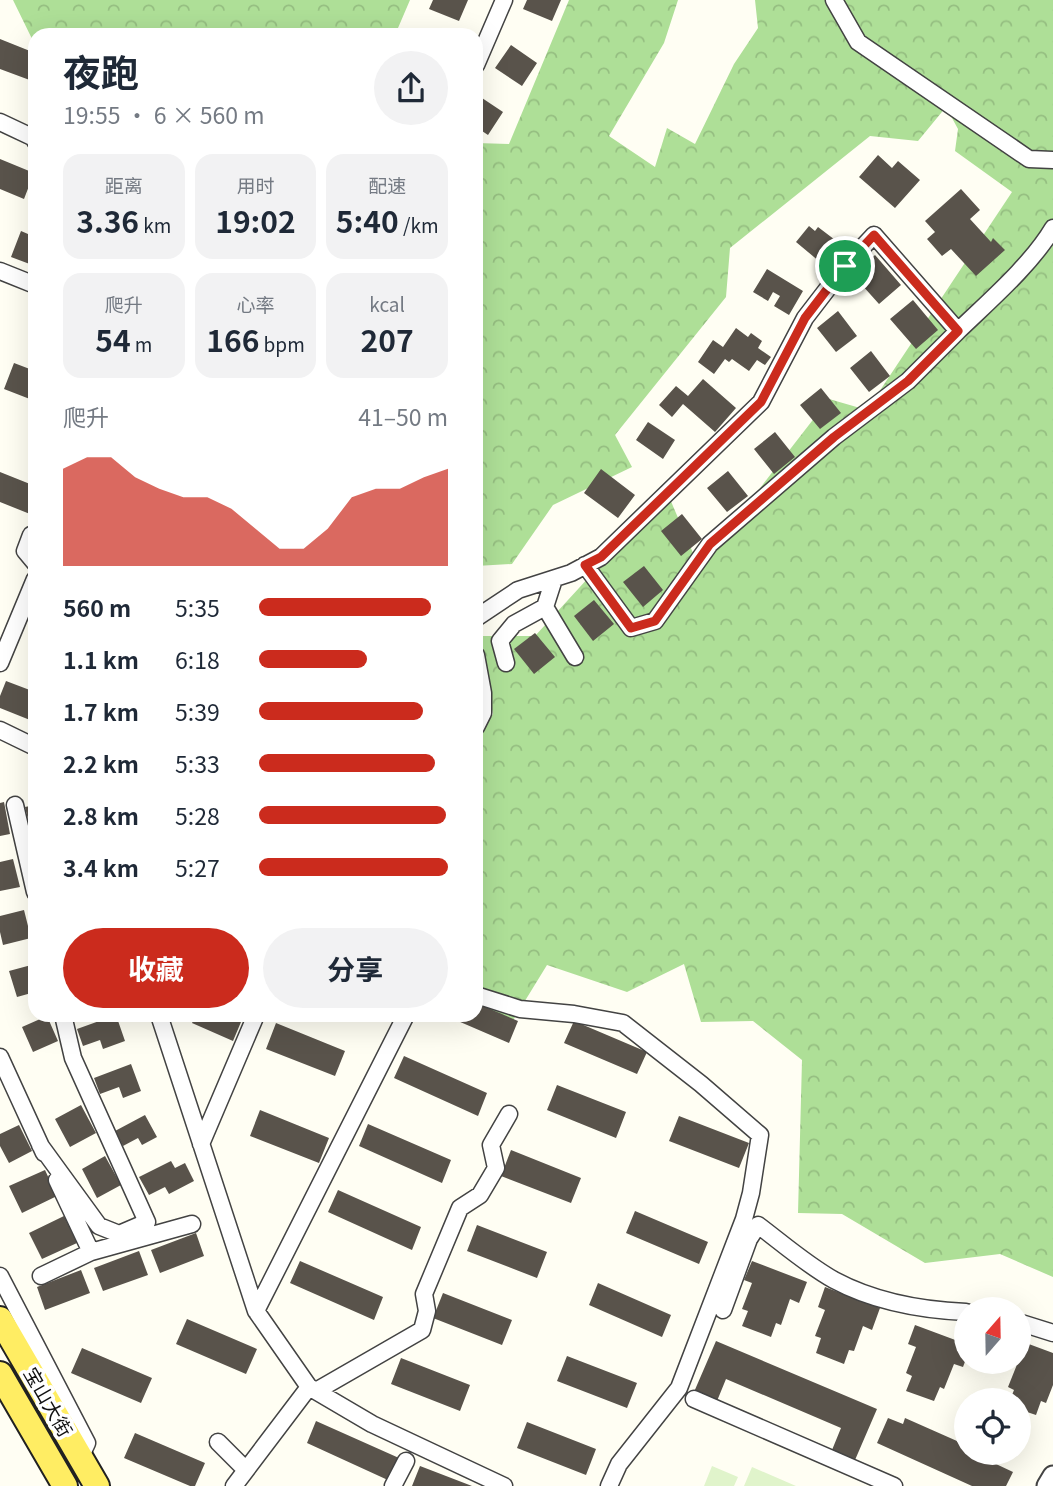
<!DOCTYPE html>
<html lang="zh">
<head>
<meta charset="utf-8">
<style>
	:root { --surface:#fff; --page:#f2f2f3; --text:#1f2937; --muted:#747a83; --accent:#cb2b1d }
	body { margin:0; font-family:Georgia,"Noto Sans SC",serif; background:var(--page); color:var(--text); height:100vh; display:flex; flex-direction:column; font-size:26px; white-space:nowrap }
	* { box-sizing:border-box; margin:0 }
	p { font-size:23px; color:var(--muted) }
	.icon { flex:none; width:38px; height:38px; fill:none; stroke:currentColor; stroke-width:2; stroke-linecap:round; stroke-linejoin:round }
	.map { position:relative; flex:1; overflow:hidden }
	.drawer { position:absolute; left:28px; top:28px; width:455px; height:994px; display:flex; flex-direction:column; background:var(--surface); border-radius:21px; box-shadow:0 7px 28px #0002 }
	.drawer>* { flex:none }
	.needle { width:46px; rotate:20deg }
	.buttons { position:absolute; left:954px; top:1297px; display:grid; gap:14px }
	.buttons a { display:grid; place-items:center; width:77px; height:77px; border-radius:50%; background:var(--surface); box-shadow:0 7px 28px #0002; font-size:35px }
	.pin { position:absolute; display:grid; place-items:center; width:60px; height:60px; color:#fff; margin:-30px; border:4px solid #fff; border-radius:50%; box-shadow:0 2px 7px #0007 }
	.round { display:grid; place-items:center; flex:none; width:74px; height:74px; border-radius:37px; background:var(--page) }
	.head { display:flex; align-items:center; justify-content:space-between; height:119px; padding:0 35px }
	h1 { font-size:38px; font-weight:700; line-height:52px }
	.stats { display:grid; grid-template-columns:repeat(3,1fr); gap:10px; height:119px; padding:7px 35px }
	.stats div { display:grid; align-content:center; border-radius:18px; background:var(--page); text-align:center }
	.stats b { font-size:30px; font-weight:700 }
	.stats small { font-size:19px; font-weight:400 }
	.stats p { font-size:19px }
	.chart { height:196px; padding:14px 35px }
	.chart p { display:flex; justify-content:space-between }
	.chart svg { width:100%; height:126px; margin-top:7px; fill:var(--accent); opacity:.7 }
	.action { display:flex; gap:14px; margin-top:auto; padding:14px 35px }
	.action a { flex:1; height:80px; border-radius:42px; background:var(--accent); color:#fff; font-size:28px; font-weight:700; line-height:80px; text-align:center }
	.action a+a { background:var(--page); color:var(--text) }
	ul { padding:0 35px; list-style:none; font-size:23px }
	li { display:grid; grid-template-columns:112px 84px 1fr; align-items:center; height:52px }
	li i { height:18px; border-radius:9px; background:var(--accent) }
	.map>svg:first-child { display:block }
	.forest { fill:url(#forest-crowns) }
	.pitch { fill:#e0f4cb }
	.building { fill:#59534b }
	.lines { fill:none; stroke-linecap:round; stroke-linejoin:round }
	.minor-casing { stroke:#434343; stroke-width:19 }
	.tertiary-casing { stroke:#434343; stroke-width:23 }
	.primary-casing { stroke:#212121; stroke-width:28 }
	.minor { stroke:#fff; stroke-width:16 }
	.tertiary { stroke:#fff; stroke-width:19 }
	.primary { stroke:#ffed63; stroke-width:24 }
	.route-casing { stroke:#fff; stroke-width:14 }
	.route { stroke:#cb2b1d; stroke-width:9 }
	.labels { text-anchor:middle; stroke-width:7; stroke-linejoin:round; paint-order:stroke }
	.street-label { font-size:19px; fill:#101010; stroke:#fff }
</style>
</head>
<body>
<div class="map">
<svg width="1053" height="1486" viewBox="0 0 1053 1486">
	<defs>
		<pattern id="forest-crowns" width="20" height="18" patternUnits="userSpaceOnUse" patternTransform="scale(1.75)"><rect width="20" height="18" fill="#aedf97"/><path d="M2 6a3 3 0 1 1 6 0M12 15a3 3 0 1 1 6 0" fill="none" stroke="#95be81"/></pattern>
	</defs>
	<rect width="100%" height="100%" fill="#fffef3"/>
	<path class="forest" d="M 13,0 L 410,0 L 395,35 L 35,35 L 35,45 Z
		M 569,0 L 678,0 L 664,43 L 609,136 L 655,167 L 667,128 L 695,144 L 734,64 L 758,28 L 755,0 L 1053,0 L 1053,1277 L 1000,1254 L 925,1263 L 842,1214 L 798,1213 L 802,1060 L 753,1021 L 701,1022 L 684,964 L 627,992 L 547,965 L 504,1035 L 476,1001 L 476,739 L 493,714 L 476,636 L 535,636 L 667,492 L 699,567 L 829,399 L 867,410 L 1012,192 L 955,151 L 958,129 L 946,107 L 918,141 L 870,136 L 730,248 L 726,297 L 615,435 L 632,467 L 553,505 L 512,564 L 476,566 L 476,143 L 509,144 Z"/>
	<path class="pitch" d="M 712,1466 L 738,1477 L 734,1486 L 704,1486 Z
		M 752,1467 L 796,1486 L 744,1486 Z"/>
	<path class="building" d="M 433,0 L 468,0 L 459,21 L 429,9 Z
		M 527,0 L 561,0 L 552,21 L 523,9 Z
		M 0,39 L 35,53 L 35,82 L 0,69 Z
		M 511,45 L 537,63 L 522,86 L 495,68 Z
		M 476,94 L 503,112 L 488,135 L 476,127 Z
		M 878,155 L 892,168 L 898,161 L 920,180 L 895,208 L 859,177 Z
		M 0,159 L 34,173 L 24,199 L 0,189 Z
		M 961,189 L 980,210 L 970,219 L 991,242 L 993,238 L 1005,250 L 976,276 L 951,249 L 942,256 L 927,239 L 935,232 L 925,221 Z
		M 809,226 L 815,231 L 818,227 L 843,246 L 826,267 L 796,242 Z
		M 21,231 L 35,237 L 35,266 L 11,257 Z
		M 875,255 L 901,285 L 879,304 L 853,275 Z
		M 767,269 L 803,291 L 789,315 L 774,306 L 780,296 L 773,292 L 768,301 L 753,292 Z
		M 913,300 L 938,330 L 916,349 L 890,319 Z
		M 838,311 L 857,336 L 836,352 L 817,328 Z
		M 736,328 L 748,337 L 751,333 L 762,341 L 758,348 L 771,357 L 765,365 L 757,360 L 749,371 L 732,359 L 729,362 L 725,359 L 714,374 L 698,362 L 713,340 L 723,347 Z
		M 871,351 L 890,376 L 869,392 L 850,368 Z
		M 14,363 L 35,371 L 35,401 L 4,389 Z
		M 703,379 L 736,408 L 715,432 L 683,404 L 672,417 L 659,405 L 676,386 L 688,396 Z
		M 821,388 L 841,413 L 820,429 L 800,405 Z
		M 648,422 L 675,440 L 663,459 L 636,440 Z
		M 775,432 L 795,457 L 774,474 L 754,449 Z
		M 601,469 L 635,495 L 618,518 L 584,493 Z
		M 728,471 L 748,496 L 727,512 L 707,488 Z
		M 0,472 L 35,486 L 35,516 L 0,502 Z
		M 682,514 L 702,539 L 681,556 L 661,531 Z
		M 644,566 L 663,590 L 643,607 L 623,582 Z
		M 594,600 L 614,624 L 593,641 L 574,616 Z
		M 535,633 L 555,657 L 534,674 L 514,649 Z
		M 6,681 L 35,692 L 35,722 L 0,708 L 0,696 Z
		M 4,802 L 10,834 L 0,836 L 0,803 Z
		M 35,805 L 35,836 L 32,836 L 25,807 Z
		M 13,859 L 20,887 L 0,891 L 0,862 Z
		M 24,910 L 31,938 L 3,945 L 0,932 L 0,916 Z
		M 35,964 L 35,992 L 17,997 L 9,971 Z
		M 476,1003 L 518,1021 L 509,1043 L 444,1015 L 476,1015 Z
		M 116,1015 L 125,1041 L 103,1049 L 100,1040 L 83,1046 L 77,1029 Z
		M 196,1015 L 226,1015 L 241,1022 L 233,1041 L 192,1023 Z
		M 47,1016 L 58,1041 L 33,1052 L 22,1027 Z
		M 574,1021 L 647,1052 L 637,1074 L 564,1043 Z
		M 276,1023 L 345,1051 L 335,1076 L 266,1049 Z
		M 404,1056 L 487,1093 L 478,1116 L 394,1078 Z
		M 131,1064 L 141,1091 L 123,1098 L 119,1087 L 100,1094 L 94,1078 Z
		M 557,1085 L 626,1112 L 616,1138 L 547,1110 Z
		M 81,1105 L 96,1133 L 70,1147 L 55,1119 Z
		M 260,1110 L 329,1138 L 319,1163 L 250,1136 Z
		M 145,1115 L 157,1137 L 142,1145 L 138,1138 L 123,1146 L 115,1131 Z
		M 679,1116 L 749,1143 L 739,1168 L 669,1141 Z
		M 368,1124 L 451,1160 L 442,1183 L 359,1146 Z
		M 19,1125 L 32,1151 L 9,1163 L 0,1146 L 0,1134 Z
		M 511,1150 L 581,1178 L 571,1203 L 501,1176 Z
		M 105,1156 L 121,1185 L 97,1198 L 82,1169 Z
		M 171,1161 L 175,1168 L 185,1163 L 194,1181 L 169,1194 L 165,1187 L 149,1195 L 139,1177 Z
		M 45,1170 L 57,1196 L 22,1213 L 9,1186 Z
		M 338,1190 L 421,1227 L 412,1250 L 328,1212 Z
		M 635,1211 L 708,1242 L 699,1264 L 626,1233 Z
		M 64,1216 L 77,1243 L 42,1259 L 29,1233 Z
		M 477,1225 L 547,1252 L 537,1278 L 467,1251 Z
		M 196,1233 L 204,1256 L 160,1273 L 151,1250 Z
		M 139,1251 L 148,1275 L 103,1291 L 94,1268 Z
		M 300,1261 L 383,1297 L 374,1320 L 290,1283 Z
		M 752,1261 L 807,1282 L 799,1303 L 790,1299 L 781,1325 L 776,1323 L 771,1337 L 742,1326 L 748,1311 L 742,1309 L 752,1283 L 744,1280 Z
		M 81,1270 L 90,1293 L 45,1310 L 37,1287 Z
		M 598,1283 L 671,1315 L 662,1337 L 589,1305 Z
		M 825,1287 L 880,1308 L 872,1330 L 863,1326 L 854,1351 L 849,1350 L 844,1364 L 816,1353 L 821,1338 L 815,1336 L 825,1310 L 818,1307 Z
		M 443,1293 L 512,1320 L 502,1345 L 433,1318 Z
		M 187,1319 L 257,1349 L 246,1374 L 176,1344 Z
		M 915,1325 L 966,1344 L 966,1359 L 963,1367 L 954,1364 L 944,1389 L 940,1387 L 934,1401 L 906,1391 L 912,1376 L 906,1373 L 916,1347 L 908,1344 Z
		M 1018,1340 L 1053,1353 L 1053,1385 L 1046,1403 L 1041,1401 L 1036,1415 L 1018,1409 L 1018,1400 L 1010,1400 L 1014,1390 L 1008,1387 L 1018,1362 Z
		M 716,1341 L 877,1409 L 855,1460 L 832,1450 L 841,1428 L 726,1379 L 717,1401 L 694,1392 Z
		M 82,1348 L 152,1378 L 141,1403 L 71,1373 Z
		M 567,1356 L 637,1383 L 627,1408 L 557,1381 Z
		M 401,1358 L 470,1385 L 460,1411 L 391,1384 Z
		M 888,1418 L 903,1424 L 905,1418 L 966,1445 L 966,1452 L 982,1452 L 998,1459 L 996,1464 L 1013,1472 L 1006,1486 L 972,1486 L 877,1443 Z
		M 316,1421 L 399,1458 L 390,1481 L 307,1443 Z
		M 527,1422 L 596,1449 L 586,1475 L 517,1448 Z
		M 135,1433 L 205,1463 L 195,1486 L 190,1486 L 124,1458 Z
		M 420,1466 L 472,1486 L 412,1486 Z"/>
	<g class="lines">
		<g class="minor-casing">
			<path id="minor" d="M 834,0 L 858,42 L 1029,159 L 1053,160
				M 476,65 L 504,0
				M 0,122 L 34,138 L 35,141
				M 0,271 L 35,285
				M 31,535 L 25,551 L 35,563
				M 585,565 L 631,628 L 655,621 L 710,544 L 834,437 L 908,381 L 958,331
				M 554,579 L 545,607 L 575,657
				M 476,618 L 518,590 L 571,573 L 601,557 L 761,402 L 805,318 L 845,266 L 874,235 L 958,331 C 989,301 1031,265 1053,228
				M 476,655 L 483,693 L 483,713 L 476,727
				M 0,663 L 35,579
				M 506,663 L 500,641 L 514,624 L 545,607
				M 0,730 L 35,747
				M 15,805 L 35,892
				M 476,995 L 520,1009 L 574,1014 L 623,1023 L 701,1084 L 760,1135 L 751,1193 L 744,1219 L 679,1388 L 619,1464 L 609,1486
				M 159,1015 L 256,1311 L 309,1387 L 372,1424 L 504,1486
				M 0,1057 L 44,1153
				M 201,1144 L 256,1015
				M 40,1145 L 99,1226 L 119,1234 L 147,1222 L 73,1058 L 63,1015
				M 57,1180 L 91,1252 L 192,1224
				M 0,1276 L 87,1443 L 80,1458
				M 41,1276 L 91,1252
				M 723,1310 L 749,1239 L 758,1225 C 782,1243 807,1265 834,1280 C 875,1302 920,1310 966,1312
				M 256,1311 L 406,1015
				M 1018,1322 L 1053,1333
				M 316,1391 L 422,1330 L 427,1311 L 424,1294 L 460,1208 L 480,1195 L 496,1168 L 491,1145 L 509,1114
				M 694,1399 L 894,1486
				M 218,1442 L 246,1470
				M 234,1486 L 309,1387
				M 393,1486 L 406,1461"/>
		</g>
		<g class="tertiary-casing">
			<path id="tertiary" d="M 1047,1486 L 1053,1476"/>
		</g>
		<g class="primary-casing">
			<path id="primary" d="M 0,1319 L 97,1486
				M 0,1374 L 65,1486"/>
		</g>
		<use href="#minor" class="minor"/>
		<use href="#tertiary" class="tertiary"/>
		<use href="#primary" class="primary"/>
	</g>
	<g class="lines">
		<g class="route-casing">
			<path id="route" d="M 874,235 L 958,331 L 908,381 L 834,437 L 710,544 L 655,621 L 631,628 L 585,565 L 601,557 L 761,402 L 805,318 L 845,266 Z"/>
		</g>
		<use href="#route" class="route"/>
	</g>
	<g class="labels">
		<g class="street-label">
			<text transform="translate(48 1402) rotate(60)" y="7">宝山大街</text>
		</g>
	</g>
</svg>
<div class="buttons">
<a><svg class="needle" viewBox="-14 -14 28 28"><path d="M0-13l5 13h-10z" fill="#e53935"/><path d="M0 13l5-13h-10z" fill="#747a83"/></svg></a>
<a><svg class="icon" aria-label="locate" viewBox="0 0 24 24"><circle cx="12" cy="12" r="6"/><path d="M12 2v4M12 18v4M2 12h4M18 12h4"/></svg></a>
</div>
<div class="pin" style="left:845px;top:266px;background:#1e9e55"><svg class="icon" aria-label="arrive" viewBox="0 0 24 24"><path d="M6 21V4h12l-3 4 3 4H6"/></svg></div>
<section class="drawer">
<div class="head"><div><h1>夜跑</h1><p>19:55 · 6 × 560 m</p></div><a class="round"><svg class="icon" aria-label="share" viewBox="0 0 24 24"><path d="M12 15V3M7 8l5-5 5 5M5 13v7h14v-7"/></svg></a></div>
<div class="stats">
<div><p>距离</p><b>3.36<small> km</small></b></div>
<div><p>用时</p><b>19:02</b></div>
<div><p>配速</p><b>5:40<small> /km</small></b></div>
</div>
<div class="stats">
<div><p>爬升</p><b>54<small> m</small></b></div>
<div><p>心率</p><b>166<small> bpm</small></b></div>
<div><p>kcal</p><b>207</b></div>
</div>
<div class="chart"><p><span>爬升</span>41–50 m</p>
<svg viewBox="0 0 160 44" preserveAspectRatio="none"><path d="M0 44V10L10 6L20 6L30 13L40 17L50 20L60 20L70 24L80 31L90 38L100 38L110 31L120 20L130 17L140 17L150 13L160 10V44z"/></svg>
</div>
<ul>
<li><b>560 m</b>5:35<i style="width:91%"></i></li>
<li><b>1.1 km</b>6:18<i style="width:57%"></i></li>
<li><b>1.7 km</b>5:39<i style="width:87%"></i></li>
<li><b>2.2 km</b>5:33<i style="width:93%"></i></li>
<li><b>2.8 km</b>5:28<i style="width:99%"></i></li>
<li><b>3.4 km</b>5:27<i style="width:100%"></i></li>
</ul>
<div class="action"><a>收藏</a><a>分享</a></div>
</section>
</div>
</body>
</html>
